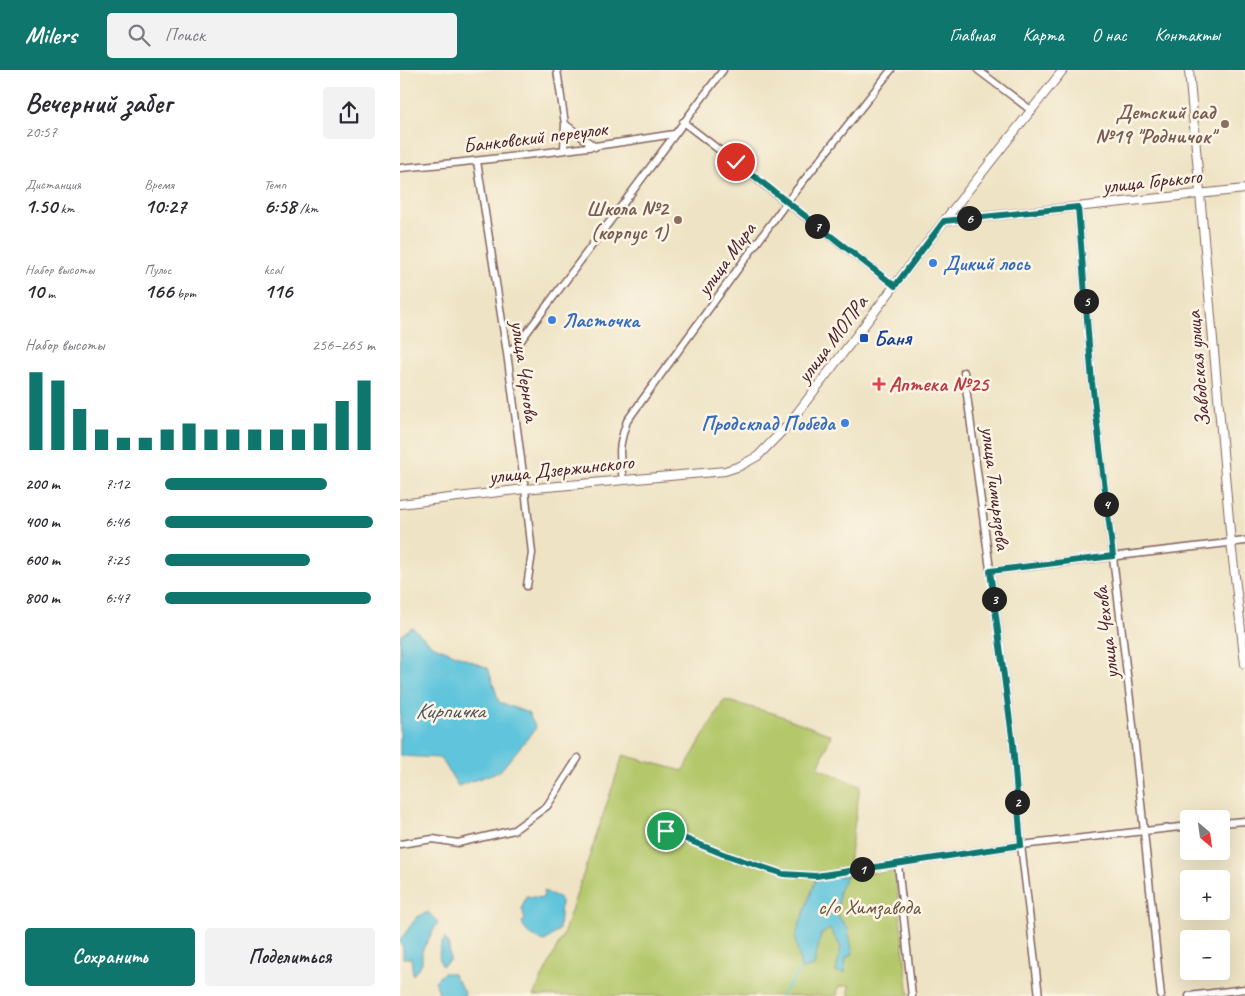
<!DOCTYPE html>
<html lang="ru">
<head>
<meta charset="utf-8">
<style>
	:root { --surface:#fff; --page:#f2f2f3; --text:#2b2b33; --muted:#7c7c81; --accent:#0f766e }
	body { margin:0; font-family:Caveat,sans-serif; background:var(--page); color:var(--text); height:100vh; display:flex; flex-direction:column; font-size:19px; white-space:nowrap }
	* { box-sizing:border-box; margin:0 }
	p { font-size:16px; color:var(--muted) }
	.icon { flex:none; width:28px; height:28px; fill:none; stroke:currentColor; stroke-width:2; stroke-linecap:round; stroke-linejoin:round }
	.map { position:relative; flex:1; overflow:hidden }
	.sheet { display:flex; flex-direction:column; background:var(--surface); width:400px }
	.sheet>* { flex:none }
	.needle { width:32px; rotate:151deg }
	.buttons { position:absolute; left:780px; top:740px; display:grid; gap:10px }
	.buttons a { display:grid; place-items:center; width:50px; height:50px; border-radius:5px; background:var(--surface); box-shadow:0 5px 20px #0002; font-size:25px }
	.pin { position:absolute; display:grid; place-items:center; width:42px; height:42px; color:#fff; margin:-21px; border:2px solid #fff; border-radius:50%; box-shadow:0 1px 5px #0007 }
	.km { position:absolute; width:25px; height:25px; margin:-12px; border-radius:50%; background:#222; color:#fff; font-size:14px; line-height:25px; text-align:center }
	.round { display:grid; place-items:center; flex:none; width:52px; height:52px; border-radius:5px; background:var(--page) }
	.head { display:flex; align-items:center; justify-content:space-between; height:85px; padding:0 25px }
	h1 { font-size:28px; font-weight:700; line-height:38px }
	.stats { display:grid; grid-template-columns:repeat(3,1fr); gap:8px; height:85px; padding:5px 25px }
	.stats div { display:grid; align-content:center }
	.stats b { font-size:21px; font-weight:700 }
	.stats small { font-size:14px; font-weight:400 }
	.stats p { font-size:14px }
	.chart { height:140px; padding:10px 25px }
	.chart p { display:flex; justify-content:space-between }
	.chart svg { width:100%; height:90px; margin-top:5px; stroke:var(--accent); stroke-width:6 }
	.cta { display:flex; gap:10px; margin-top:auto; padding:10px 25px }
	.cta a { flex:1; height:58px; border-radius:5px; background:var(--accent); color:#fff; font-size:20px; font-weight:700; line-height:58px; text-align:center }
	.cta a+a { background:var(--page); color:var(--text) }
	ul { padding:0 25px; list-style:none; font-size:16px }
	li { display:grid; grid-template-columns:80px 60px 1fr; align-items:center; height:38px }
	li i { height:12px; border-radius:6px; background:var(--accent) }
	header { display:flex; align-items:center; gap:30px; box-sizing:border-box; height:70px; padding:0 25px; background:var(--accent); color:#fff }
	header strong { font-size:24px }
	nav { display:flex; gap:28px; margin-inline-start:auto; font-size:18px }
	.search { width:350px; height:45px; background:var(--page); display:flex; align-items:center; gap:12px; box-sizing:border-box; padding:0 18px; border-radius:5px; color:var(--muted); font-size:19px }
	main { display:flex; flex:1; min-height:0 }
	.map>svg:first-child { display:block }
	.green { fill:#b4c76b; stroke:#7f734b; fill-rule:evenodd }
	.water { fill:#5fc4dc; stroke:#547284 }
	.lines { fill:none; stroke-linecap:round; stroke-linejoin:round }
	.stream { stroke:#5fc4dc; stroke-width:2 }
	.minor-casing { stroke:#836461; stroke-width:9 }
	.tertiary-casing { stroke:#836461; stroke-width:10 }
	.minor { stroke:#fff; stroke-width:6 }
	.tertiary { stroke:#fff; stroke-width:8 }
	.route-casing { stroke:#fff; stroke-width:10 }
	.route { stroke:#0f766e; stroke-width:6 }
	.education-dot { fill:#8d6e63; stroke:#fcf5e5; stroke-width:2 }
	.shop-dot { fill:#3f7fe0; stroke:#fcf5e5; stroke-width:2 }
	.transit-dot { fill:#1a4fb4; stroke:#fcf5e5; stroke-width:2 }
	.health-dot { fill:#e0444e; stroke:#fcf5e5; stroke-width:2 }
	.labels { text-anchor:middle; stroke-width:5; stroke-linejoin:round; paint-order:stroke }
	.education-label { font-size:21px; font-weight:bold; fill:#785e54; stroke:#fcf5e5; text-anchor:end }
	.street-label { font-size:21px; fill:#4a1f2b; stroke:#fcf5e5 }
	.shop-label { font-size:21px; font-weight:bold; fill:#366cbe; stroke:#fcf5e5; text-anchor:start }
	.transit-label { font-size:21px; font-weight:bold; fill:#164399; stroke:#fcf5e5; text-anchor:start }
	.health-label { font-size:21px; font-weight:bold; fill:#be3a42; stroke:#fcf5e5; text-anchor:start }
	.park-label { font-size:21px; fill:#6a513e; stroke:#fcf5e5 }
	.water-label { font-size:22px; font-style:italic; fill:#505160; stroke:#fcf5e5 }
</style>
</head>
<body>
<header>
<strong>Milers</strong>
<div class="search"><svg class="icon" aria-label="search" viewBox="0 0 24 24"><circle cx="10" cy="10" r="6"/><path d="M15 15l6 6"/></svg>Поиск</div>
<nav><a>Главная</a><a>Карта</a><a>О нас</a><a>Контакты</a></nav>
</header>
<main>
<section class="sheet">
<div class="head"><div><h1>Вечерний забег</h1><p>20:57</p></div><a class="round"><svg class="icon" aria-label="share" viewBox="0 0 24 24"><path d="M12 15V3M7 8l5-5 5 5M5 13v7h14v-7"/></svg></a></div>
<div class="stats">
<div><p>Дистанция</p><b>1.50<small> km</small></b></div>
<div><p>Время</p><b>10:27</b></div>
<div><p>Темп</p><b>6:58<small> /km</small></b></div>
</div>
<div class="stats">
<div><p>Набор высоты</p><b>10<small> m</small></b></div>
<div><p>Пульс</p><b>166<small> bpm</small></b></div>
<div><p>kcal</p><b>116</b></div>
</div>
<div class="chart"><p><span>Набор высоты</span>256–265 m</p>
<svg viewBox="0 0 160 44" preserveAspectRatio="none"><path d="M5 44V6M15 44V10M25 44V24M35 44V34M45 44V38M55 44V38M65 44V34M75 44V31M85 44V34M95 44V34M105 44V34M115 44V34M125 44V34M135 44V31M145 44V20M155 44V10"/></svg>
</div>
<ul>
<li><b>200 m</b>7:12<i style="width:77%"></i></li>
<li><b>400 m</b>6:46<i style="width:99%"></i></li>
<li><b>600 m</b>7:25<i style="width:69%"></i></li>
<li><b>800 m</b>6:47<i style="width:98%"></i></li>
</ul>
<div class="cta"><a>Сохранить</a><a>Поделиться</a></div>
</section>
<div class="map">
<svg width="845" height="926" viewBox="0 0 845 926">
	<rect width="100%" height="100%" fill="#fcf5e5"/>
	<filter id="ink" filterUnits="userSpaceOnUse"><feTurbulence type="fractalNoise" baseFrequency=".02" numOctaves="2"/><feDisplacementMap in="SourceGraphic" scale="10" xChannelSelector="R" yChannelSelector="G"/><feConvolveMatrix kernelMatrix="1 2 1 2 8 2 1 2 1" color-interpolation-filters="sRGB"/></filter>
	<filter id="wash" filterUnits="userSpaceOnUse"><feTurbulence type="fractalNoise" baseFrequency=".0096" numOctaves="4" result="noise"/><feDisplacementMap in="SourceGraphic" scale="20" xChannelSelector="R" yChannelSelector="G"/><feGaussianBlur stdDeviation="1.12" result="paint"/><feColorMatrix in="noise" values="0 0 0 0 0 0 0 0 0 0 0 0 0 0 0 0 0 1.4 0 .05"/><feComposite in="paint" operator="in"/></filter>
	<g filter="url(#wash)">
		<rect width="100%" height="100%" fill="#eee3c4"/>
		<path class="green" d="M 324,630 L 376,644 L 431,665 L 418,698 L 460,716 L 447,805 L 495,801 L 509,926 L 449,926 L 449,915 L 438,917 L 437,926 L 133,926 L 163,865 L 223,685 L 283,701 ZM 446,806 L 439,821 L 438,846 L 448,859 L 436,902 L 441,877 L 430,859 L 421,863 L 414,896 L 402,899 L 395,867 Z"/>
		<path class="water" d="M 12,557 L 32,575 L 88,598 L 99,632 L 128,643 L 136,658 L 100,701 L 58,716 L 41,688 L 0,686 L 0,566 Z
			M 447,805 L 439,821 L 438,846 L 448,859 L 453,884 L 446,888 L 445,903 L 436,902 L 441,877 L 430,859 L 421,864 L 414,896 L 401,899 L 395,867 L 416,809 Z
			M 144,821 L 158,827 L 161,831 L 159,860 L 145,871 C 134,868 125,864 122,852 L 125,850 L 122,838 L 126,826 L 143,828 Z
			M 28,842 L 38,852 L 22,881 L 22,893 L 13,905 L 11,888 L 3,888 L 3,877 L 0,874 L 0,870 L 17,847 Z
			M 45,868 L 49,877 L 50,890 L 42,896 C 37,886 39,877 45,868 Z
			M 43,903 L 52,903 L 64,921 L 65,926 L 39,926 L 39,923 L 35,911 Z"/>
		<g class="lines">
			<path class="stream" d="M 381,926 L 401,899"/>
		</g>
	</g>
	<g filter="url(#ink)">
		<g class="lines">
			<g class="minor-casing">
				<path id="minor" d="M 157,0 L 165,54 L 164,80
					M 578,0 L 632,41
					M 283,52 L 495,216
					M 165,54 L 195,77
					M 77,91 L 107,283 L 125,419 L 132,483 L 127,516
					M 0,98 C 92,90 183,79 274,64
					M 678,137 L 692,312 L 732,646 L 761,926
					M 107,283 L 119,273 L 323,0
					M 564,302 L 613,674 L 621,775 L 639,926
					M 223,410 C 219,383 218,377 227,351 L 386,133 L 491,0
					M 590,501 L 845,471
					M 821,753 L 845,751
					M 266,761 L 323,784 L 383,804 L 416,806 L 621,775 L 789,756
					M 0,774 L 33,769 L 58,773 L 114,760 L 147,736 L 178,688
					M 498,794 L 512,926
					M 789,926 L 845,919"/>
			</g>
			<g class="tertiary-casing">
				<path id="tertiary" d="M 789,0 L 831,472 L 845,594
					M 544,151 L 845,119
					M 0,434 L 125,419 L 325,401 L 340,396 L 358,386 L 388,355 L 544,151 L 663,0"/>
			</g>
			<use href="#minor" class="minor"/>
			<use href="#tertiary" class="tertiary"/>
		</g>
	</g>
	<g class="lines" filter="url(#ink)">
		<g class="route-casing">
			<path id="route" d="M 266,761 L 323,784 L 383,804 L 416,806 L 621,775 L 613,674 L 590,501 L 713,486 L 692,312 L 678,137 L 544,151 L 495,216 L 336,92"/>
		</g>
		<use href="#route" class="route"/>
	</g>
	<g class="education-dot">
		<circle cx="825" cy="54" r="5"/>
		<circle cx="278" cy="150" r="5"/>
	</g>
	<g class="shop-dot">
		<circle cx="533" cy="193" r="5"/>
		<circle cx="152" cy="250" r="5"/>
		<circle cx="445" cy="353" r="5"/>
	</g>
	<rect class="transit-dot" x="459" y="263" width="10" height="10" rx="2.5"/>
	<path class="health-dot" d="M476.5 306.5h5v5h5v5h-5v5h-5v-5h-5v-5h5z"/>
	<g class="labels">
		<g class="education-label">
			<text x="815" y="49">Детский сад<tspan x="815" dy="24">№19 "Родничок"</tspan></text>
			<text x="268" y="145">Школа №2<tspan x="268" dy="24">(корпус 1)</tspan></text>
		</g>
		<g class="street-label">
			<text transform="translate(135 67) rotate(-7)" y="7">Банковский переулок</text>
			<text transform="translate(752 111) rotate(-6)" y="7">улица Горького</text>
			<text transform="translate(326 189) rotate(-54)" y="7">улица Мира</text>
			<text transform="translate(432 269) rotate(-53)" y="7">улица МОПРа</text>
			<text transform="translate(798 299) rotate(-95)" y="7">Заводская улица</text>
			<text transform="translate(125 301) rotate(82)" y="7">улица Чернова</text>
			<text transform="translate(161 399) rotate(-6)" y="7">улица Дзержинского</text>
			<text transform="translate(596 418) rotate(83)" y="7">улица Тимирязева</text>
			<text transform="translate(706 563) rotate(-97)" y="7">улица Чехова</text>
		</g>
		<g class="shop-label">
			<text x="543" y="200">Дикий лось</text>
			<text x="162" y="257">Ласточка</text>
			<text x="435" y="360" text-anchor="end">Продсклад Победа</text>
		</g>
		<g class="transit-label">
			<text x="474" y="275">Баня</text>
		</g>
		<g class="health-label">
			<text x="489" y="321">Аптека №25</text>
		</g>
		<g class="park-label">
			<text x="469" y="844">с/о Химзавода</text>
		</g>
		<g class="water-label">
			<text x="50" y="648">Кирпичка</text>
		</g>
	</g>
</svg>
<div class="buttons">
<a><svg class="needle" viewBox="-14 -14 28 28"><path d="M0-13l5 13h-10z" fill="#e53935"/><path d="M0 13l5-13h-10z" fill="#7c7c81"/></svg></a>
<a>+</a>
<a>−</a>
</div>
<div class="pin" style="left:266px;top:761px;background:#1e9e55"><svg class="icon" aria-label="arrive" viewBox="0 0 24 24"><path d="M6 21V4h12l-3 4 3 4H6"/></svg></div>
<div class="pin" style="left:336px;top:92px;background:#d93025"><svg class="icon" aria-label="check" viewBox="0 0 24 24"><path d="M5 12l5 5 9-10"/></svg></div>
<b class="km" style="left:462px;top:799px">1</b>
<b class="km" style="left:617px;top:732px">2</b>
<b class="km" style="left:594px;top:529px">3</b>
<b class="km" style="left:706px;top:434px">4</b>
<b class="km" style="left:686px;top:231px">5</b>
<b class="km" style="left:569px;top:148px">6</b>
<b class="km" style="left:417px;top:156px">7</b>
</div>
</main>
</body>
</html>
